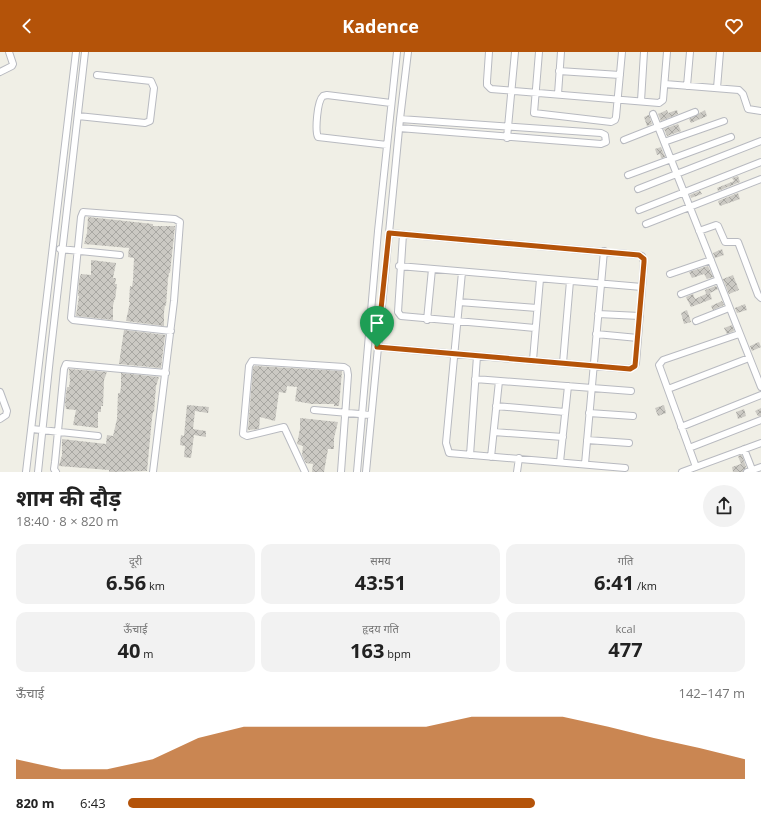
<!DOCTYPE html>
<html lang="hi">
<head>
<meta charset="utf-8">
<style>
	:root { --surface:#fff; --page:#f2f2f2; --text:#222; --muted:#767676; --accent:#b45309 }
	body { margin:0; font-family:"Open Sans","Noto Sans Devanagari",sans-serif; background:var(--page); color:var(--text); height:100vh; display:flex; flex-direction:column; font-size:15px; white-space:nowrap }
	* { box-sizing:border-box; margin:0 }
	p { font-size:13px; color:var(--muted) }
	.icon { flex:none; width:22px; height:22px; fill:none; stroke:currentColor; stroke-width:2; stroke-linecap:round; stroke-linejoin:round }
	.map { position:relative; height:420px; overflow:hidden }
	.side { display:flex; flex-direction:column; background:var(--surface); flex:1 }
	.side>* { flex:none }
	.pin { position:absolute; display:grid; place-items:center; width:34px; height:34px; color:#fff; margin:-41px -17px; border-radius:50% 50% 50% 0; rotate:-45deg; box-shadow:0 0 4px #0007 }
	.pin .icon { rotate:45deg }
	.round { display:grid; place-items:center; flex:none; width:42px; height:42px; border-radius:21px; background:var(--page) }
	.headline { display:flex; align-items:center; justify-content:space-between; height:68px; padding:0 16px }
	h1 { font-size:22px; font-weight:700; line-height:30px }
	.metrics { display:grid; grid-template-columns:repeat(3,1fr); gap:6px; height:68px; padding:4px 16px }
	.metrics div { display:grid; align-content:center; border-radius:10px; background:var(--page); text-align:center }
	.metrics b { font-size:20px; font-weight:700 }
	.metrics small { font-size:11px; font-weight:400 }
	.metrics p { font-size:11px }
	.chart { height:112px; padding:8px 16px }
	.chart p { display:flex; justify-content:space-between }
	.chart svg { width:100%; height:72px; margin-top:4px; fill:var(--accent); opacity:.7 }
	ul { padding:0 16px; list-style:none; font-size:13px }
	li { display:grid; grid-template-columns:64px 48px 1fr; align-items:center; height:30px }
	li i { height:10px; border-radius:5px; background:var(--accent) }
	header { display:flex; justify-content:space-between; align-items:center; height:52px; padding:0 16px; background:var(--accent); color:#fff; font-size:18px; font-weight:700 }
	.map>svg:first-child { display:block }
	.building { fill:url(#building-cross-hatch) }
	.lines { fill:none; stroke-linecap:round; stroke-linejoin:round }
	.minor-casing { stroke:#b8bac0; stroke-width:8 }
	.minor { stroke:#fff; stroke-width:6 }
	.route-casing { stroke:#fff; stroke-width:8 }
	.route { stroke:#b45309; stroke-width:5 }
</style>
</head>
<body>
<header><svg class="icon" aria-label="back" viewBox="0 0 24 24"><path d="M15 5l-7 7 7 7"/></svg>Kadence<svg class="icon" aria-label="heart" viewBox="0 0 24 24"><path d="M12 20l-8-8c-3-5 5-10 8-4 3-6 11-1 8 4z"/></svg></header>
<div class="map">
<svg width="761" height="420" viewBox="0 0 761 420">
	<defs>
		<pattern id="building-cross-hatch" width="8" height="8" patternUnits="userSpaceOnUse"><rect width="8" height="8" fill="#cbc9c3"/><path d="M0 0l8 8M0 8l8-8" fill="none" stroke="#a8a7a2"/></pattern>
	</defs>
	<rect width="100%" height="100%" fill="#f0efe6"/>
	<path class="building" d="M 667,58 L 668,61 L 677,58 L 678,62 L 661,69 L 658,62 Z
		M 705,58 L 707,64 L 691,71 L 689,67 Z
		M 649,63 L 652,72 L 647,74 L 644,65 Z
		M 678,72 L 681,79 L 667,84 L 664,77 Z
		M 661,95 L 665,105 L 661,106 L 660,102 L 657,103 L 655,97 Z
		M 738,124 L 740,130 L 718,139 L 717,136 L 734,129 L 732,126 Z
		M 700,139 L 702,142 L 691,146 L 690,143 Z
		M 738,141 L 740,147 L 720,154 L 718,149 Z
		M 88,165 L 153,172 L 153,174 L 175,174 L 170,221 L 169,221 L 168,227 L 166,254 L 165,253 L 164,260 L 164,274 L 126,269 L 130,250 L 129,250 L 130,234 L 132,235 L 133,228 L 134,206 L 128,205 L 129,196 L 84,192 L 87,181 Z
		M 722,197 L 724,203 L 715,206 L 713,201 Z
		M 91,208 L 116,211 L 113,226 L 116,226 L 115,232 L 117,232 L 115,248 L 114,248 L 113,254 L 113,268 L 76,264 L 79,244 L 78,244 L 79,228 L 81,222 L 91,223 Z
		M 708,214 L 713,225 L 707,227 L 704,222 L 692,226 L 689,220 Z
		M 733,223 L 739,238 L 729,242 L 723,227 Z
		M 716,234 L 718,237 L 710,241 L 712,247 L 691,255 L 686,245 L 693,242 L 695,247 L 706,242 L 705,238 Z
		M 722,249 L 724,253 L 713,258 L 711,254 Z
		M 745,252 L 747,258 L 737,261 L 735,256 Z
		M 687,258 L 691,270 L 684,272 L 681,261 Z
		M 732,273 L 734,279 L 727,282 L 724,276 Z
		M 124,278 L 165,283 L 161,316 L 119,312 Z
		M 759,290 L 761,295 L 752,299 L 750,294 Z
		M 255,314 L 342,319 L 339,354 L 334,354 L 334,352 L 312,352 L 295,349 L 297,335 L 287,334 L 286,341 L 279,340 L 275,369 L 260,365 L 259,377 L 248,378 L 253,315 Z
		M 69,317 L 107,320 L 104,328 L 103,354 L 101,354 L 101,360 L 98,360 L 98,376 L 73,373 L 76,358 L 66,357 L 65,350 L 67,335 L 69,335 L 70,329 Z
		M 121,321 L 159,325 L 156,334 L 154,360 L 153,360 L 152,366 L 147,419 L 109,420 L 109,418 L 59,414 L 62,403 L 62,387 L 106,392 L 107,383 L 113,384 L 117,367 L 118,341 L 120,341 L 121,335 Z
		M 187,353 L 209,355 L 208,361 L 195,359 L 193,377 L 206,379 L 206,385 L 194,383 L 191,406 L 184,405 L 185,394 L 180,393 L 181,383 L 184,384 Z
		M 664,353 L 666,361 L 658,364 L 655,356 Z
		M 761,356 L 761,364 L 758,364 L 755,359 Z
		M 744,357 L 746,364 L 738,367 L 736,360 Z
		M 300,366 L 338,370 L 334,386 L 334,397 L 328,397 L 324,420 L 312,420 L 313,412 L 306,411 L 302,403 L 303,394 L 297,392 L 300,377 Z
		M 742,403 L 746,415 L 743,420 L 733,420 L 732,415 L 741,412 L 738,404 Z"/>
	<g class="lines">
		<g class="minor-casing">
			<path id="minor" d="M 489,0 L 487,29 L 487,33 L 491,37 L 659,51 L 663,48 L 667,0
				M 539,0 L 534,61 L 611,70 L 615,68 L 616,65 L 622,0
				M 559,19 L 620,23
				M 0,20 L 12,14 L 13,12 L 9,0
				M 665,32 L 739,38 L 743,42 L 748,57 L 761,59
				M 687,34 L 690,0
				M 717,36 L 720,0
				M 558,42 L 561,0
				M 641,49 L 644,0
				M 653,62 L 761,335
				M 78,64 L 145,71 L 150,69 L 154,36 L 151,29 L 97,23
				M 399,76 L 601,92 L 606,90 L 605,83 L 601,81 L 400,67
				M 507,86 L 515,0
				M 624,88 L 695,60
				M 664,90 L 724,69
				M 387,93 L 318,85 C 315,79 317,49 323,44 L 327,43 L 391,51
				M 628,123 L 731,85
				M 638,137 L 761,89
				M 639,158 L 761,110
				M 646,172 L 761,127
				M 699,179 L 716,173 L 718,174 L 725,190 L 738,190 L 758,243 L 761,246
				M 403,182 L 398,260 L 401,264 L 535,276
				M 60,197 L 120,203
				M 399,214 L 642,235
				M 462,220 L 446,391 L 449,401 L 625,416
				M 670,222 L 711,208
				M 681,242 L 718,228
				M 459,250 L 537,256
				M 598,262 L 640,264
				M 427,268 L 432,217
				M 696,269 L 729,256
				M 596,282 L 638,286
				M 377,295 L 629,317 L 635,314 L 636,311 L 644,210 L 642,204 L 639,203 L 389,181
				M 533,308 L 540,227
				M 563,311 L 570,229
				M 475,327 L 631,339
				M 668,337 L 749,306
				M 0,340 L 7,359 L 6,363 L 0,367
				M 496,354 L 565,360
				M 314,358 L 371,363
				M 589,361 L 633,364
				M 681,375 L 761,343
				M 32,377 L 98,384
				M 494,380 L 563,385
				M 587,388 L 629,391
				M 689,396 L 761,368
				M 744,397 L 753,420
				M 470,403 L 477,304
				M 491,405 L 499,329
				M 560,410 L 568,334
				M 585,412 L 604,199
				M 696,415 L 659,313 L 663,308 L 739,282
				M 26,420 L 76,0
				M 38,420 L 50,306 L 85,0
				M 56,420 L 54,417 L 55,410 L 64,317 L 66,312 L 166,321
				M 153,420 L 174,249 L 180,170 L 175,167 L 83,160 L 81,165 L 71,266 L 73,268 L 171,279
				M 305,420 L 284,375 L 247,384 L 243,382 L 249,314 L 252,309 L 344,315 L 347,317 L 348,323 L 341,420
				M 357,420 L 378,179 L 397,0
				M 366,420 L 400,67 L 408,0
				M 517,420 L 519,406
				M 682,420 L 761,391
				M 747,420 L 761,415"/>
		</g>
		<use href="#minor" class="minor"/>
	</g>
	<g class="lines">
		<g class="route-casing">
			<path id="route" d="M 389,181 L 639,203 L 644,207 L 644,210 L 635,314 L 630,317 L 377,295 Z"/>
		</g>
		<use href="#route" class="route"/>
	</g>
</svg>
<div class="pin" style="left:377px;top:295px;background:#1e9e55"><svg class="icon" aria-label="arrive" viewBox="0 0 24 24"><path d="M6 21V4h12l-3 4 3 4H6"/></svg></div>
</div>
<section class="side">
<div class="headline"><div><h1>शाम की दौड़</h1><p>18:40 · 8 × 820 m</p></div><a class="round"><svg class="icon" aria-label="share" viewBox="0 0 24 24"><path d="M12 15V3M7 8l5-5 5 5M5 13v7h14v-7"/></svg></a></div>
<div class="metrics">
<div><p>दूरी</p><b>6.56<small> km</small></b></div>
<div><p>समय</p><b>43:51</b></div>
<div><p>गति</p><b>6:41<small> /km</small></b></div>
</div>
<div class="metrics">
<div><p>ऊँचाई</p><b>40<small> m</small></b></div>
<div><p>हृदय गति</p><b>163<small> bpm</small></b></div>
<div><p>kcal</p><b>477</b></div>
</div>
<div class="chart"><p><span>ऊँचाई</span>142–147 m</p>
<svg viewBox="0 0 160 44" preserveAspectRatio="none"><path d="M0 44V32L10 38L20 38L30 32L40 19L50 12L60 12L70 12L80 12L90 12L100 6L110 6L120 6L130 12L140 19L150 25L160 32V44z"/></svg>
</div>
<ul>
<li><b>820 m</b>6:43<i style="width:66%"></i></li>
</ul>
</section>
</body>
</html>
